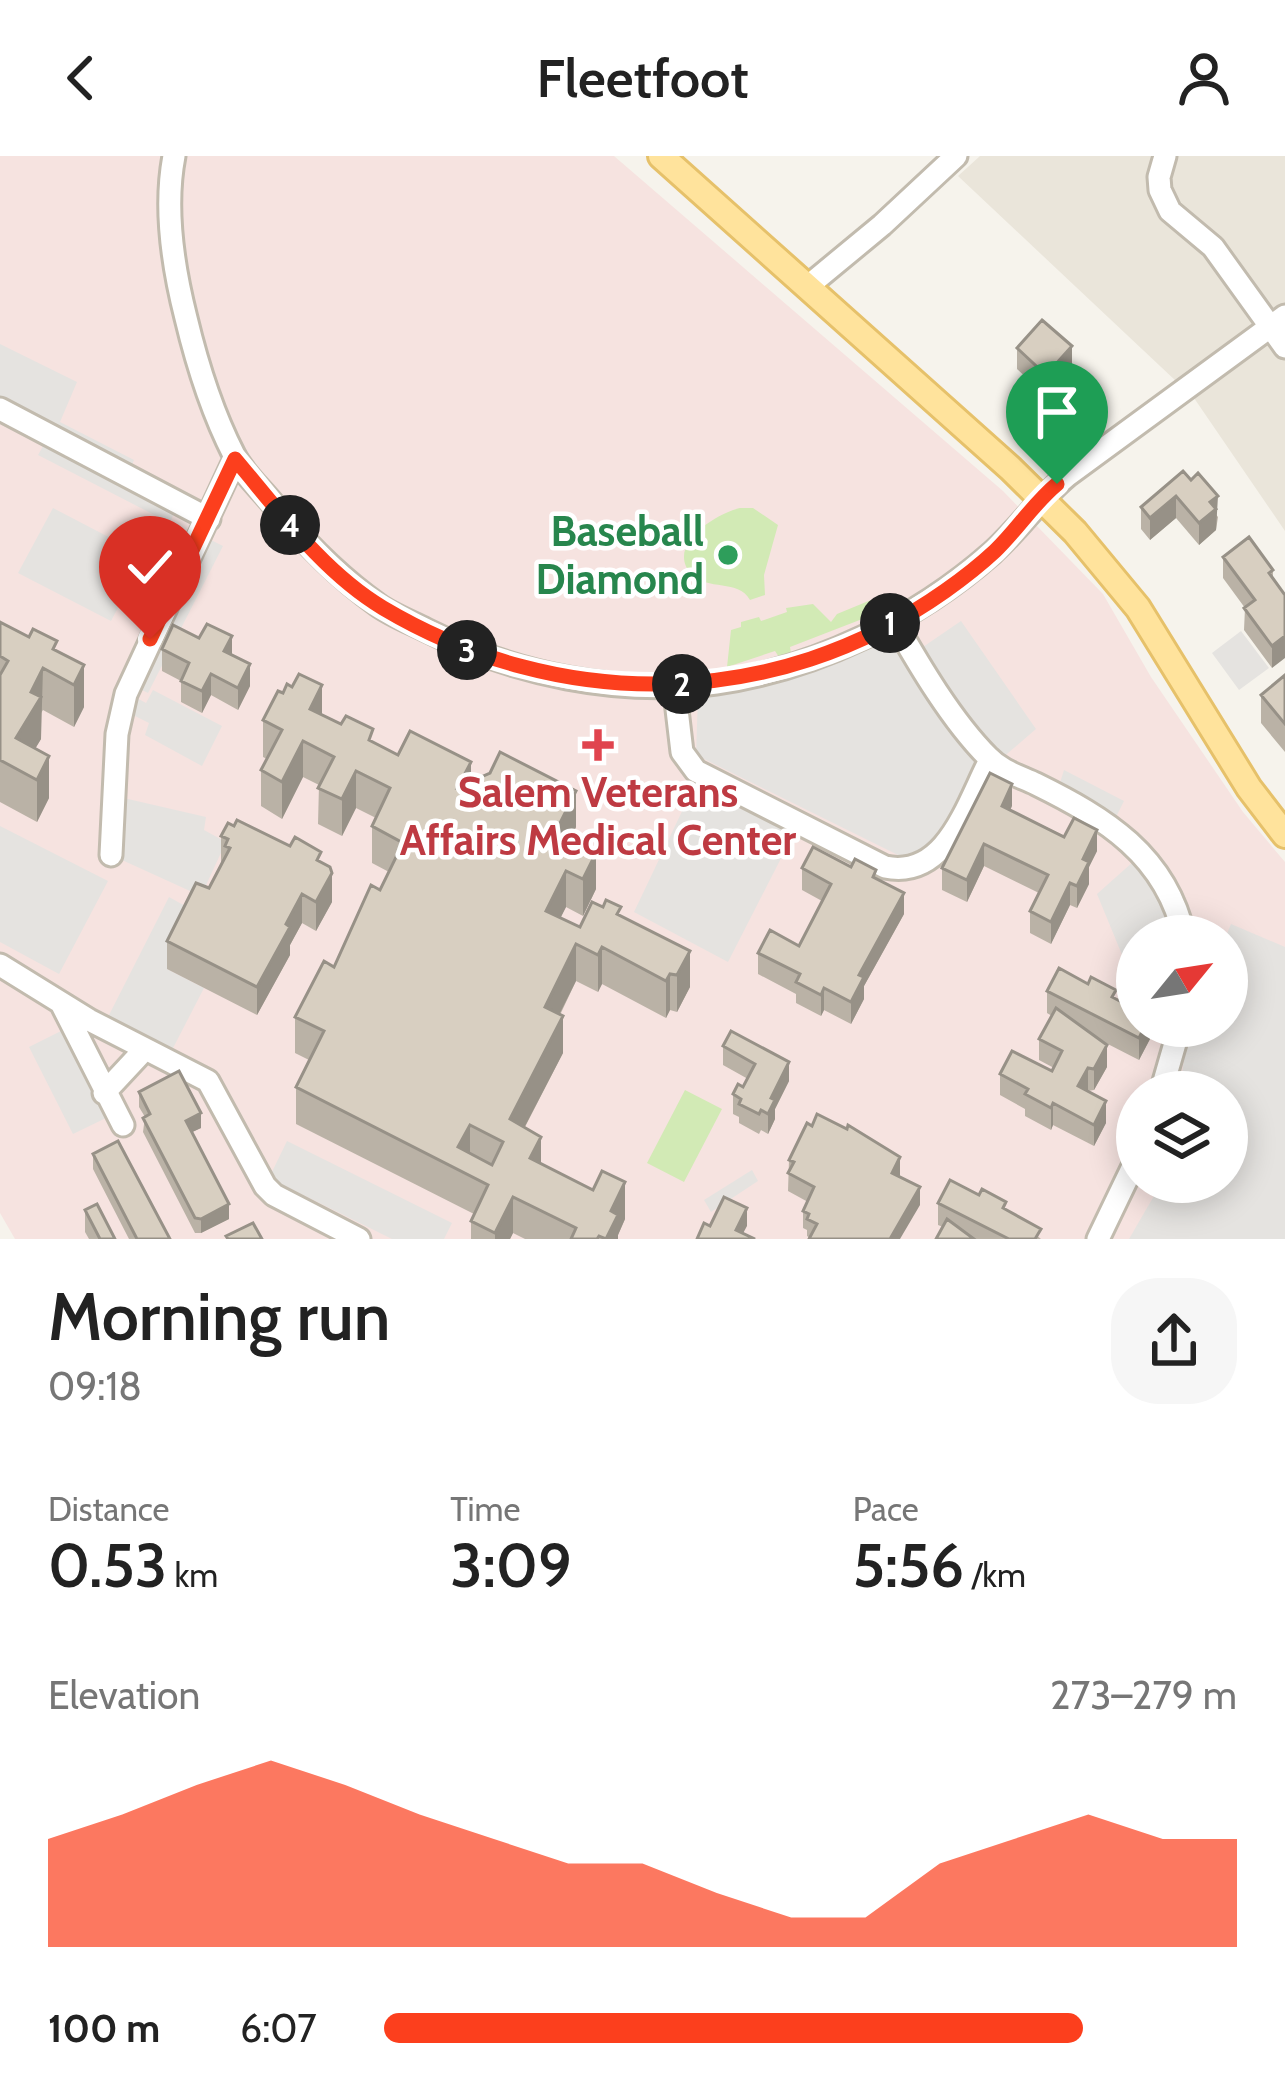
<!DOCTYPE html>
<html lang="en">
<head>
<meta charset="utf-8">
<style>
	:root { --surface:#fff; --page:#f6f6f6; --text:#222; --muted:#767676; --accent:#fc3f1d }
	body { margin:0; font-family:Cabin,sans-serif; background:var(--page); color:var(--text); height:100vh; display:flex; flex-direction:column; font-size:45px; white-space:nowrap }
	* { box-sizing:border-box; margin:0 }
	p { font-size:39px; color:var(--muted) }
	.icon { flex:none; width:66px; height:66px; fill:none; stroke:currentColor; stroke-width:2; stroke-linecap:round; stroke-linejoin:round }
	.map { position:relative; height:1083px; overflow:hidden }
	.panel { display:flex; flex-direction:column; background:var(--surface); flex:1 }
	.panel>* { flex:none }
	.needle { width:78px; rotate:60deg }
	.tools { position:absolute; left:1116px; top:759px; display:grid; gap:24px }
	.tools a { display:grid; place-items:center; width:132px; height:132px; border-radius:50%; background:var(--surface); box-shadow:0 6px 30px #0003; font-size:60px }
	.pin { position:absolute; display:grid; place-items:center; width:102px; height:102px; color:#fff; margin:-123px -51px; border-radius:50% 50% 50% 0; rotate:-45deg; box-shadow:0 0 12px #0007 }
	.pin .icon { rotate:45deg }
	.km { position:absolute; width:60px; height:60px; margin:-30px; border-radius:50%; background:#222; color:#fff; font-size:33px; line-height:60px; text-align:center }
	.round { display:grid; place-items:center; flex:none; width:126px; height:126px; border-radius:48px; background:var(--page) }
	.summary { display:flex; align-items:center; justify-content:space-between; height:204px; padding:0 48px }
	h1 { font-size:66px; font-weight:600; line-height:90px }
	.figures { display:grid; grid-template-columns:repeat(3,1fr); gap:18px; height:204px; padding:12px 48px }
	.figures div { display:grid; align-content:center }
	.figures b { font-size:60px; font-weight:600 }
	.figures small { font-size:33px; font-weight:400 }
	.figures p { font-size:33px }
	.chart { height:336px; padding:24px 48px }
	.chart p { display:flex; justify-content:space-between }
	.chart svg { width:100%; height:216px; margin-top:12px; fill:var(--accent); opacity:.7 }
	ul { padding:0 48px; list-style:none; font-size:39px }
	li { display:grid; grid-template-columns:192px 144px 1fr; align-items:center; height:90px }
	li i { height:30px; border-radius:15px; background:var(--accent) }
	header { display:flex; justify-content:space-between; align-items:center; height:156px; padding:0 48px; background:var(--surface); font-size:54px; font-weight:600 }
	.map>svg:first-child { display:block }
	.residential { fill:#eae5da }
	.medical { fill:#f6e3e0; fill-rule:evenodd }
	.green { fill:#d2eab5 }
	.parking { fill:#e5e3e0 }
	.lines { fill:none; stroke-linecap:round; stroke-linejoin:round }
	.minor-casing { stroke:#c2bbae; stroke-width:27 }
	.major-casing { stroke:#e6c16a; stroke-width:30 }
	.minor { stroke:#fff; stroke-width:21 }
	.major { stroke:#ffe39c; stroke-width:24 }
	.wall { fill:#bab2a6 }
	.shaded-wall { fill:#979187 }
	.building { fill:#d8cfc1; stroke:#979187; stroke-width:3; fill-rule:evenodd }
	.route-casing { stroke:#fff; stroke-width:24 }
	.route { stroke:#fc3f1d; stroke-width:15 }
	.leisure-dot { fill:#2e9e5b; stroke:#fff; stroke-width:4.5 }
	.health-dot { fill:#e0444e; stroke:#fff; stroke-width:4.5 }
	.labels { text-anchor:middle; stroke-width:9; stroke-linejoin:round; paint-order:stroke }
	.leisure-label { font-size:42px; font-weight:bold; fill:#27864d; stroke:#fff; text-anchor:end }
	.health-label { font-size:42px; font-weight:bold; fill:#be3a42; stroke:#fff }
</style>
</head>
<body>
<header><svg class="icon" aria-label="back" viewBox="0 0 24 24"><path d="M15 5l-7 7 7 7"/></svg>Fleetfoot<svg class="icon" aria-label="person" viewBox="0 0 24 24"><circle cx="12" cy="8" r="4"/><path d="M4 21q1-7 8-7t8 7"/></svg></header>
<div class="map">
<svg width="1285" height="1083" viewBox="0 0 1285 1083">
	<rect width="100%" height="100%" fill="#f6f3ec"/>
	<path class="residential" d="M 980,0 L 1285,0 L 1285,375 L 1194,242 L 958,20 Z"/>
	<path class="medical" d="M 0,0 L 614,0 L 1003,335 L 1103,438 L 1151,521 L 1243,656 L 1285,706 L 1285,1083 L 15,1083 L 0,1057 ZM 1137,780 L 1227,780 L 1227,870 L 1137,870 ZM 1137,936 L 1227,936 L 1227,1026 L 1137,1026 Z"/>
	<path class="green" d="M 740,352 L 753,352 L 778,369 L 764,419 L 765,439 L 750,444 C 739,423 707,435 691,418 C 665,388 718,357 740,352 Z
		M 871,444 L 878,456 L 870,460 L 790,491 L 791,497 L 779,501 L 775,495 L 727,511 L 731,474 L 741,471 L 741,466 L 759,461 L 761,465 L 787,456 L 786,452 L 813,448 L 831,466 L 837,458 Z
		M 685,934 L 722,953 L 684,1026 L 647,1007 Z"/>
	<path class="parking" d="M 0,188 L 77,226 L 60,266 L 134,304 L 130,313 L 0,246 Z
		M 46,285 L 175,354 L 170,367 L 38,299 Z
		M 53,352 L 145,400 L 111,465 L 18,417 Z
		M 211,384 L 223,390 L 148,537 L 136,531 Z
		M 961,465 L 1036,573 L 1001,603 L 920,493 Z
		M 1241,475 L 1269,512 L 1239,534 L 1212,497 Z
		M 891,485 L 981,607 L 939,684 L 927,696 L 904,702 L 696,599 L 698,539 L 792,521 Z
		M 153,534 L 222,570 L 202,610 L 145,579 L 149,567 L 131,558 L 135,541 L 146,547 Z
		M 1064,614 L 1124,645 L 1114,665 L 1058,633 Z
		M 696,626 L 796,673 L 728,806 L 634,756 Z
		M 115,640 L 206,661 L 204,674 L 226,686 L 201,740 L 111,699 Z
		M 0,670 L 108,725 L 59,818 L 0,786 Z
		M 1143,697 L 1183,780 L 1137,780 L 1137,801 L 1125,806 L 1097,738 Z
		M 169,741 L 196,756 L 167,813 L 204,832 L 171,896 L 107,863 Z
		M 1231,768 L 1285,791 L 1285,1083 L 1129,1083 L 1162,1026 L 1227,1026 L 1227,936 L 1180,936 L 1188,870 L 1227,870 L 1226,780 Z
		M 61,875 L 106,962 L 73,978 L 29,891 Z
		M 287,985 L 452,1067 L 444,1083 L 392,1083 L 269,1022 Z
		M 752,1014 L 758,1025 L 711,1056 L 704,1044 Z"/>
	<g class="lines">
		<g class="minor-casing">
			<path id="minor" d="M 174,0 C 164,52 173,111 186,162 C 197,208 212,256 234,299 C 243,317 260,332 273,348 C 303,385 339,421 378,449 C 392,459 410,466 426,474 C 514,518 617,540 716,527 C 815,513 917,463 992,397 C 1019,373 1039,343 1068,319 L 1285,160
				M 1165,0 L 1159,21 L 1160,34 L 1170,55 L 1213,91 L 1285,191
				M 807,131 L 882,69 L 956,0
				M 0,253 L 209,363
				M 894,465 C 919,509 952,565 988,601 C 1001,615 1019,620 1036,628 C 1105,662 1166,699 1184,780
				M 674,528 L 682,596 L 696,615 L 885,711 C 946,724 967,648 990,604
				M 111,699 L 117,578 L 126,538 L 235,303
				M 0,809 L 89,864 L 208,925 L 265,1030 L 274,1039 L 359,1083
				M 61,847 L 123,969
				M 1161,936 L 1180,870
				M 104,937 L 145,893
				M 1098,1083 L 1137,1002"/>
		</g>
		<g class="major-casing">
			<path id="major" d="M 661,0 L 1010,312 L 1075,376 L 1138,452 L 1249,632 L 1285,679"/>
		</g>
		<use href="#minor" class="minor"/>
		<use href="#major" class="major"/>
	</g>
	<path class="wall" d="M 1017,192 L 1072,212 L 1046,240 L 1017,213 Z
		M 1183,315 L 1218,361 L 1216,374 L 1199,389 L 1176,362 L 1150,384 L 1141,373 L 1141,351 Z
		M 1223,401 L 1273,414 L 1272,512 L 1244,474 L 1245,452 L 1223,422 Z
		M 0,466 L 57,495 L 84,551 L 74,571 L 43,554 L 41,557 L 41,583 L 35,593 L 49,642 L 37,666 L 0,646 Z
		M 199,482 L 232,499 L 250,530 L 238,554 L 211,539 L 202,557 L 181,546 L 181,525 L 162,515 L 162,493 Z
		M 1285,519 L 1285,596 L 1261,567 L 1261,539 Z
		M 322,559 L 398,599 L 471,626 L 576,671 L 570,684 L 596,733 L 583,760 L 566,751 L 560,762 L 580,771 L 621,760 L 690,831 L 677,856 L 670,854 L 666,862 L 602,828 L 598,836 L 576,825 L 560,859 L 563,897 L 525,971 L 541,1008 L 625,1063 L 618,1079 L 618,1083 L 525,1083 L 513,1077 L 510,1083 L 471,1083 L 471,1065 L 474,1058 L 296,968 L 296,931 L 309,904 L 295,897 L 295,861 L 334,811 L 389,716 L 372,707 L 372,670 L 376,662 L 356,652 L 342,680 L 318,668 L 319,629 L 303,621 L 282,663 L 261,650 L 261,614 L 267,603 L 263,601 L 263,564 Z
		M 1012,650 L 1010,654 L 1097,695 L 1089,711 L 1089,728 L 1077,752 L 1070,749 L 1051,788 L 1030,777 L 1030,755 L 1039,737 L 984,710 L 967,746 L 942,734 L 942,712 Z
		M 221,680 L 321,706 L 332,746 L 316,775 L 302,767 L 290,789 L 290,799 L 257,859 L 167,813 L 167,785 L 209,732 L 221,709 Z
		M 802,712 L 876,722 L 904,758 L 864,830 L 864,843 L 851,868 L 824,854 L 821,860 L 796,847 L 796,838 L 758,818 L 758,797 L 799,790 L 822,745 L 802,734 Z
		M 1047,835 L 1116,843 L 1150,870 L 1150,883 L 1139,904 L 1098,883 L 1107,911 L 1094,934 L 1088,935 L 1106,967 L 1094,990 L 1053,969 L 1051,974 L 1025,960 L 1025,953 L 1000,939 L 1000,918 L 1052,915 L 1054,912 L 1039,904 L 1039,883 L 1052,860 L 1047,857 Z
		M 723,890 L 789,925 L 775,953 L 775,963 L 768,978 L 761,974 L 759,978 L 739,967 L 739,961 L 733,958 L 733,938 L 743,931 L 748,923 L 723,909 Z
		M 139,936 L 201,972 L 192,976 L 229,1063 L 201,1077 L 195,1077 L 143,976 L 145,961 L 139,951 Z
		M 93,998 L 170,1083 L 129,1083 L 93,1013 Z
		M 789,1004 L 900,1019 L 899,1021 L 920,1049 L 810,1082 L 807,1080 L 807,1074 L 803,1072 L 803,1055 L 808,1046 L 788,1035 Z
		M 938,1047 L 1006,1054 L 1041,1083 L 936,1083 L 943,1071 L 938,1069 Z
		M 85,1054 L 115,1083 L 89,1083 L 85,1076 Z"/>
	<path class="shaded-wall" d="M 1072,190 L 1072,212 L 1046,240 L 1046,219 Z
		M 1176,340 L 1176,362 L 1150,384 L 1150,362 Z
		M 1218,340 L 1216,374 L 1199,389 L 1199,367 L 1210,346 Z
		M 232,480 L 232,502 L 224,495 Z
		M 1285,480 L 1285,502 L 1272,512 L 1272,490 Z
		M 250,508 L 250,530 L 238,554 L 238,532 Z
		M 84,509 L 84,551 L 74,571 L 74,529 Z
		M 43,512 L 41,583 L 21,616 L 16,582 L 31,536 Z
		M 211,518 L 211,539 L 202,557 L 202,535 Z
		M 322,529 L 322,565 L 310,590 L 310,553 Z
		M 303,585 L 303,621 L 282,663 L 282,626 Z
		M 49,600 L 49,642 L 37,666 L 37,624 Z
		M 471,606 L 471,642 L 458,631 Z
		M 356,615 L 356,652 L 342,680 L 342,643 Z
		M 1012,628 L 1012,650 L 1002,671 L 1002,650 Z
		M 576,635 L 576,671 L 555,713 L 555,677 Z
		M 1097,674 L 1097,695 L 1089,711 L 1089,728 L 1077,752 L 1077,730 L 1083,703 Z
		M 984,688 L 984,710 L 967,746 L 967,724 Z
		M 596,697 L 596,733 L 583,760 L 583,723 Z
		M 566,715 L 566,751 L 546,791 L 546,755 Z
		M 332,717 L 332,746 L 316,775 L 316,746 Z
		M 1070,727 L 1070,749 L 1051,788 L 1051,766 Z
		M 904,737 L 904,758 L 864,830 L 864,843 L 851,868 L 851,846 L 859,819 Z
		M 302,738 L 302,767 L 290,789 L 290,799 L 257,859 L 257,831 L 286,768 Z
		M 576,788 L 576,825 L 545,887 L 545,851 Z
		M 602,791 L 602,828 L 598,836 L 598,799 Z
		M 690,795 L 690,831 L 677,856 L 677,819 Z
		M 670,818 L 670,854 L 666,862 L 666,825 Z
		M 824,832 L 824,854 L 821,860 L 821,839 Z
		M 563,860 L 563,897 L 510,999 L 510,963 Z
		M 1145,870 L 1150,870 L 1150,883 L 1139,904 L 1139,882 Z
		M 1107,889 L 1107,911 L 1094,934 L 1094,913 Z
		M 789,906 L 789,925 L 775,953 L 775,963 L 768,978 L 768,958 L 771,942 Z
		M 1088,912 L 1088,934 L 1078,952 L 1078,930 Z
		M 1106,945 L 1106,967 L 1094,990 L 1094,969 Z
		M 1053,947 L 1053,969 L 1051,974 L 1051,952 Z
		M 201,957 L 201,972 L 186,979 L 186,965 Z
		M 470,969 L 470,1005 L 458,991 Z
		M 541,981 L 541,1017 L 530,1002 Z
		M 900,1001 L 900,1019 L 892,1035 L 892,1017 Z
		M 625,1026 L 625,1063 L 618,1079 L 618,1083 L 606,1083 L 611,1055 Z
		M 920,1031 L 920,1049 L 900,1083 L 890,1083 Z
		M 513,1041 L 513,1077 L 510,1083 L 495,1083 L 495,1077 Z
		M 229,1048 L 229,1063 L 201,1077 L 201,1063 Z
		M 747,1052 L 747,1070 L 740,1083 L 736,1074 Z"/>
	<path class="building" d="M 1042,164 L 1072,190 L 1046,219 L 1017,192 Z
		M 1183,315 L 1191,324 L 1198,317 L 1218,340 L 1210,346 L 1216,353 L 1199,367 L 1176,340 L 1150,362 L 1141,351 Z
		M 1249,381 L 1273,414 L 1269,417 L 1285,439 L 1285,480 L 1272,490 L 1244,452 L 1255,444 L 1223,401 Z
		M 0,466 L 29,481 L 33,473 L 57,485 L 53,493 L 84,509 L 74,529 L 43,512 L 31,536 L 41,541 L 16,582 L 49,600 L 37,624 L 0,604 L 0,519 L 8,505 L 0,500 Z
		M 207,468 L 232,480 L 224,495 L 250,508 L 238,532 L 211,518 L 202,535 L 181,525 L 189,507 L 162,493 L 173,469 L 199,482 Z
		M 299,518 L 322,529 L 310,553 L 341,568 L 346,560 L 373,573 L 369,584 L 398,599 L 410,575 L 471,606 L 458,631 L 490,617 L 500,596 L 576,635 L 555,677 L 596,697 L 583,723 L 566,715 L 546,755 L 580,771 L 592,746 L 603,751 L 606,744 L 621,751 L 617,758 L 690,795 L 677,819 L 670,818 L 666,825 L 602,791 L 598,799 L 576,788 L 545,851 L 563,860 L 510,963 L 541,981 L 530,1002 L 593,1034 L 602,1015 L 625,1026 L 611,1055 L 618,1059 L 606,1083 L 599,1080 L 597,1083 L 571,1083 L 576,1072 L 513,1041 L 495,1077 L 471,1065 L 488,1029 L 296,931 L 324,875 L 295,861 L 324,805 L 334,811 L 371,729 L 380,734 L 403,687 L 372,670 L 390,632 L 356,615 L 342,643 L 318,632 L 334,601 L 303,585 L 282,626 L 261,614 L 282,574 L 263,564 L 278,535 L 283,537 L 287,528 L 292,531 ZM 470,969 L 503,986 L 492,1009 L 458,991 Z
		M 1285,519 L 1285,568 L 1261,539 Z
		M 990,617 L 1012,628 L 1002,650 L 1064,681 L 1074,662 L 1097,674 L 1083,703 L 1089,706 L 1077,730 L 1070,727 L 1051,766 L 1030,755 L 1048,719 L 984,688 L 967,724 L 942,712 Z
		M 237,664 L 290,690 L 295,681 L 321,696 L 317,704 L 330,711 L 332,717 L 316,746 L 302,738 L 286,768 L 290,771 L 257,831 L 167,785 L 196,727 L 209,732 L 230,692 L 225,690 L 228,683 L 221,680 L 228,667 L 234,670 Z
		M 813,691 L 851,711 L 855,703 L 876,714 L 873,721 L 904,737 L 859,819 L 864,821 L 851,846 L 824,832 L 821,839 L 796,826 L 800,818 L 758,797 L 770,774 L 799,790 L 831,728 L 802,712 Z
		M 1059,812 L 1088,828 L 1091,821 L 1116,834 L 1112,841 L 1137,854 L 1137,870 L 1145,870 L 1139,882 L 1047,835 Z
		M 1056,852 L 1107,889 L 1094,913 L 1088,912 L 1078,930 L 1106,945 L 1094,969 L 1053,947 L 1051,952 L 1025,938 L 1028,933 L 1000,918 L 1012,895 L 1052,915 L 1062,895 L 1039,883 Z
		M 731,875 L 789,906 L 771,942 L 775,944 L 768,958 L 761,954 L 759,958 L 739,948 L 741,943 L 733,938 L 738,928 L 743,931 L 755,908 L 723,890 Z
		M 179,915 L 201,957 L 186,965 L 229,1048 L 201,1063 L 195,1062 L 143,962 L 150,958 L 139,936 Z
		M 817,958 L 847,973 L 848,969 L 900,1001 L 892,1017 L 920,1031 L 890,1083 L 809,1083 L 817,1068 L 807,1063 L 809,1058 L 803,1055 L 814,1031 L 788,1017 L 794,1006 L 789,1004 L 807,967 L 812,970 Z
		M 118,985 L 170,1083 L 137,1083 L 93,998 Z
		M 950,1024 L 979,1039 L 982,1033 L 1006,1046 L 1003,1052 L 1041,1073 L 1035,1083 L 1009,1083 L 938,1047 Z
		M 724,1041 L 747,1052 L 736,1074 L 755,1083 L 697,1083 L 704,1067 L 710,1070 Z
		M 97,1048 L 115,1083 L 100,1083 L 85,1054 Z
		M 947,1063 L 974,1083 L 936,1083 Z
		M 253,1067 L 262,1083 L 228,1083 L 226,1080 Z"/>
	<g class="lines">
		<g class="route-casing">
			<path id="route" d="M 150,483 L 235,303 C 279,355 323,416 383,452 C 560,557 775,555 945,435 C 962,423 980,409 995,395 C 1017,374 1033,348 1057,328"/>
		</g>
		<use href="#route" class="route"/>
	</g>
	<circle class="leisure-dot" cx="728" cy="399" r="12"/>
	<path class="health-dot" d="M592 571h12v12h12v12h-12v12h-12v-12h-12v-12h12z"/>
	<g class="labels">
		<g class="leisure-label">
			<text x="704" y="390">Baseball<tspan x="704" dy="48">Diamond</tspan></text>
		</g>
		<g class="health-label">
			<text x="598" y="651">Salem Veterans<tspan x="598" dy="48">Affairs Medical Center</tspan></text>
		</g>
	</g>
</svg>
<div class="tools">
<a><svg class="needle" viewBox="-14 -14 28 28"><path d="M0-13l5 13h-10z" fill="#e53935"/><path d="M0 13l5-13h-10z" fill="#767676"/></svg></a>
<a><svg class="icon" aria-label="layers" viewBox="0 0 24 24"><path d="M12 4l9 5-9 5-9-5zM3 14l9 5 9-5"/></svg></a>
</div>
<div class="pin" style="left:1057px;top:328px;background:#1e9e55"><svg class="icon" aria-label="arrive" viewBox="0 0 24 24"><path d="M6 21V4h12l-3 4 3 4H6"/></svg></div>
<div class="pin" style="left:150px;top:483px;background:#d93025"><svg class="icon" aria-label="check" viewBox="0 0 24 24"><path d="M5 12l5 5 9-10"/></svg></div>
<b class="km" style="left:890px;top:467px">1</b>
<b class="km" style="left:682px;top:528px">2</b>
<b class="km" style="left:467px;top:494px">3</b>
<b class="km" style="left:290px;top:369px">4</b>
</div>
<section class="panel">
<div class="summary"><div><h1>Morning run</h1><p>09:18</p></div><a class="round"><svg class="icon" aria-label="share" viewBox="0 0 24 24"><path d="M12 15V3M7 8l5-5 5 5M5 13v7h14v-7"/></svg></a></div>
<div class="figures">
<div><p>Distance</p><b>0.53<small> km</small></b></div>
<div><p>Time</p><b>3:09</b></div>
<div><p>Pace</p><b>5:56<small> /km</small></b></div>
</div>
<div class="chart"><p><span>Elevation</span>273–279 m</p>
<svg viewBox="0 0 160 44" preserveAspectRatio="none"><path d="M0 44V22L10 17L20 11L30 6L40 11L50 17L60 22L70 27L80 27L90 33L100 38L110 38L120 27L130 22L140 17L150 22L160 22V44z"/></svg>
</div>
<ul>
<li><b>100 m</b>6:07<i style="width:82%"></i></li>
</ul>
</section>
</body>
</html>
